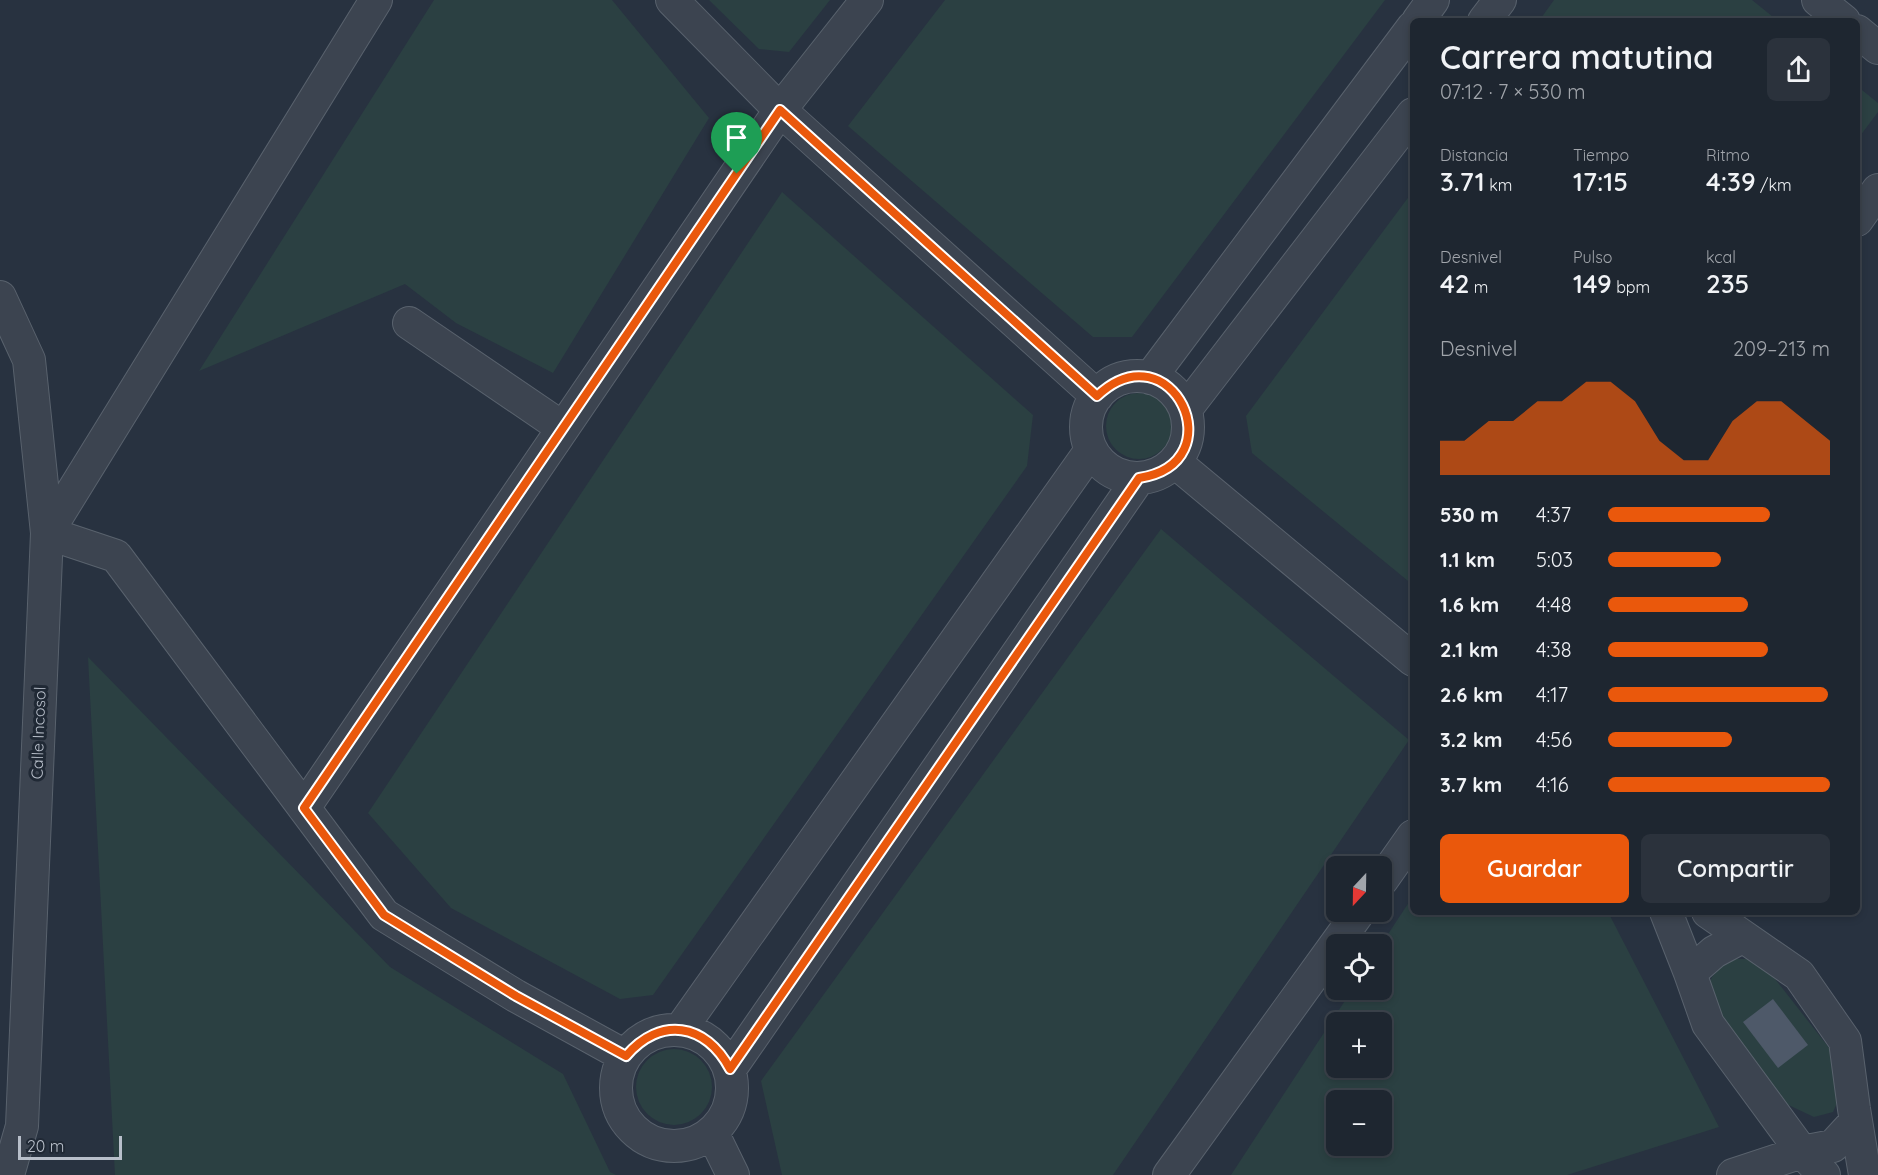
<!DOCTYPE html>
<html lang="es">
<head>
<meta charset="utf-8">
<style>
	:root { --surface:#1e2630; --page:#2b323c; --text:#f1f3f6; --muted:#a1a5ab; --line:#3c434c; --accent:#ea580c }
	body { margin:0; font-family:Quicksand,sans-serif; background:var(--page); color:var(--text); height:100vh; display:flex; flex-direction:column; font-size:22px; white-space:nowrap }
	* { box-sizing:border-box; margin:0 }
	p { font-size:20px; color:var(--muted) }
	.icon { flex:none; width:33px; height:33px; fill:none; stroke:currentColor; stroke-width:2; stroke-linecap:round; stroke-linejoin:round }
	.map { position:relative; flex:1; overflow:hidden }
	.panel { position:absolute; left:1410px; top:18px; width:450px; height:897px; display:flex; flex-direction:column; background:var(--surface); border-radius:9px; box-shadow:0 3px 9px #0003,0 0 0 2px var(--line) }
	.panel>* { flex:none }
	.needle { width:39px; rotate:202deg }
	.controls { position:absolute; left:1326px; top:856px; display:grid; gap:12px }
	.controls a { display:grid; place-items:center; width:66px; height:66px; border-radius:9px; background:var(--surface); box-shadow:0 3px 9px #0003,0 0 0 2px var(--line); font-size:30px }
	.scale { position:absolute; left:18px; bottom:15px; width:104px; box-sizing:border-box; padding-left:6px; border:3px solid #b8bfca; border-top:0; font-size:16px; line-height:21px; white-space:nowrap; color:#b8bfca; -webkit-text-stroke:4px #202935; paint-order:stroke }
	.pin { position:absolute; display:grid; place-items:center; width:51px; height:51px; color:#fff; margin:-62px -26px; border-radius:50% 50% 50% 0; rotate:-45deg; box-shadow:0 0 6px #0007 }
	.pin .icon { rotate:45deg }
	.round { display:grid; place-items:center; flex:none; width:63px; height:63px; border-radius:9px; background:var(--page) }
	.summary { display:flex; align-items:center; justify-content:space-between; height:102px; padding:0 30px }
	h1 { font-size:33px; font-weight:600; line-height:45px }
	.metrics { display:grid; grid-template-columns:repeat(3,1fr); gap:9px; height:102px; padding:6px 30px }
	.metrics div { display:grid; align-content:center }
	.metrics b { font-size:26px; font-weight:600 }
	.metrics small { font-size:16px; font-weight:400 }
	.metrics p { font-size:16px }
	.chart { height:168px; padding:12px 30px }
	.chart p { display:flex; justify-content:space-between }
	.chart svg { width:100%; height:108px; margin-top:6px; fill:var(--accent); opacity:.7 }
	.primary-button { display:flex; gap:12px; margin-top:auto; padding:12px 30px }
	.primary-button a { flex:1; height:69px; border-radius:9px; background:var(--accent); color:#fff; font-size:24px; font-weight:600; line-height:69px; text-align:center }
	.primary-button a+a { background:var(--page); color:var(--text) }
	ul { padding:0 30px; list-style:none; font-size:20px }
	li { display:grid; grid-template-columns:96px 72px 1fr; align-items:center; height:45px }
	li i { height:15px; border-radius:8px; background:var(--accent) }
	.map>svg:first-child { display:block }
	.green { fill:#2b4042; fill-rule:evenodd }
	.building { fill:#4e5969 }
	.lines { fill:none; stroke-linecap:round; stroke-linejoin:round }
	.minor-casing { stroke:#59626d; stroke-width:34 }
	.minor { stroke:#3c4450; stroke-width:32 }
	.route-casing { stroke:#fff; stroke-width:12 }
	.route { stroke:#ea580c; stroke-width:8 }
	.labels { text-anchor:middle; stroke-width:6; stroke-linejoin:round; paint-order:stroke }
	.street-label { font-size:16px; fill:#b8bfca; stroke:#202935 }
</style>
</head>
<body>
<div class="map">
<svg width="1878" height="1175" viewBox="0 0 1878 1175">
	<rect width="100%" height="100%" fill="#283240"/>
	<path class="green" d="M 434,0 L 612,0 L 709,118 L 553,373 L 456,323 L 405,284 L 199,371 Z
		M 709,0 L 830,0 L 789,52 L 759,49 Z
		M 945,0 L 1385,0 L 1132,337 L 1093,337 L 848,126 Z
		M 1554,0 L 1752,0 L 1778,21 L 1539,21 Z
		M 1857,86 L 1878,103 L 1878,112 L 1857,140 Z
		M 1413,191 L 1413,585 L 1252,453 L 1246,416 Z
		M 782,192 L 1033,415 L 1027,466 L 653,995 L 620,999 L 451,908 L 368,813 Z
		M1106 426a33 33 0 1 1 66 0a33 33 0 1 1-66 0Z
		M 1161,529 L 1409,740 L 1113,1175 L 782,1175 L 761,1081 Z
		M 88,657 L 390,967 L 563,1074 L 610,1172 L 616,1175 L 115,1175 Z
		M 1413,896 L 1413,912 L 1608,912 L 1719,1127 L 1567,1175 L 1231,1175 L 1352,990 L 1382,990 L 1381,945 ZM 1336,1023 L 1382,1023 L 1382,1068 L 1336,1068 ZM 1336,1101 L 1382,1101 L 1382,1146 L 1336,1146 Z
		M 1727,959 L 1749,959 L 1768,970 L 1841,1063 L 1841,1094 L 1833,1112 L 1814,1117 L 1780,1101 L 1718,1011 L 1707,990 L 1712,977 Z
		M636 1087a38 38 0 1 1 76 0a38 38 0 1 1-76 0Z"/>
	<path class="building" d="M 1773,999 L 1808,1045 L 1778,1068 L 1743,1022 Z"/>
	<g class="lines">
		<g class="minor-casing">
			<path id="minor" d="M 376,0 L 47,533 L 116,556 L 384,915 L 516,996 L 625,1056
				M 672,0 L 780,110 L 1097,396
				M 1818,0 L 1844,21
				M 1418,21 L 1433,0
				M 1484,21 L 1500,0
				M 1857,31 L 1878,48
				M 1857,220 L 1878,190
				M 0,297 L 29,360 L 47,533 L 22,1126 L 8,1175
				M 409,323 L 563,428
				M1086 427a51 51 0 1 1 102 0a51 51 0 1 1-102 0Z
				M 1150,378 L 1413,27
				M 1186,409 L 1413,114
				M 1175,462 L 1413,660
				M 304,808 L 780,110 L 867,0
				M 1382,880 L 1413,836
				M 1666,912 L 1690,973 L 1708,1024 L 1802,1152 L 1824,1175
				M 1708,912 L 1799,975 L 1845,1041 L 1854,1109 L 1865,1175
				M 1690,973 L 1714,952 L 1742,937
				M 680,1030 L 1091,450
				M616 1088a58 58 0 1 1 116 0a58 58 0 1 1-116 0Z
				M 730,1069 L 1139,478
				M 712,1132 L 733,1175
				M 1169,1175 L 1359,912
				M 1733,1175 L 1802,1152 L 1833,1146 L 1856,1121"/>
		</g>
		<use href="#minor" class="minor"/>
	</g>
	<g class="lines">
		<g class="route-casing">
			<path id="route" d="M 780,110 L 1097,396 C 1171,326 1237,463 1139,478 L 730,1069 C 706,1023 660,1016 626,1056 L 516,996 L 384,915 L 304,808 Z"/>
		</g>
		<use href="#route" class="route"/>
	</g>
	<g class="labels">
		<g class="street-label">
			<text transform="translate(38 733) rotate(-88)" y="6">Calle Incosol</text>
		</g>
	</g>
</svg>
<div class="controls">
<a><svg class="needle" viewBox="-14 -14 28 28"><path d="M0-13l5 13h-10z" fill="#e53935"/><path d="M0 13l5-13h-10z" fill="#a1a5ab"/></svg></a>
<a><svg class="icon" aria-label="locate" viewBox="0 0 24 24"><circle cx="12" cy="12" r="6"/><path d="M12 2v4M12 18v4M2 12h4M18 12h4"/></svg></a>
<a>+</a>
<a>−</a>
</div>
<div class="scale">20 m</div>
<div class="pin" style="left:737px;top:174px;background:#1e9e55"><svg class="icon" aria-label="arrive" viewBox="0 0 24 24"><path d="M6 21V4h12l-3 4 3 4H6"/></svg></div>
<section class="panel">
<div class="summary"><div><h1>Carrera matutina</h1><p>07:12 · 7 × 530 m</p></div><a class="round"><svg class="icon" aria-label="share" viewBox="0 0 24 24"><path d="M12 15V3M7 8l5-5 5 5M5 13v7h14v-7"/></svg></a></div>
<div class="metrics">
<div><p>Distancia</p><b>3.71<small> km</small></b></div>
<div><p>Tiempo</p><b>17:15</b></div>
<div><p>Ritmo</p><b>4:39<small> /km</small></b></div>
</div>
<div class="metrics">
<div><p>Desnivel</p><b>42<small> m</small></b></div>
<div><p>Pulso</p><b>149<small> bpm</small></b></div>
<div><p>kcal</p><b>235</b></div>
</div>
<div class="chart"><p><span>Desnivel</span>209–213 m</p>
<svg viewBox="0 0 160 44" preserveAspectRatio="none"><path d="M0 44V30L10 30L20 22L30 22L40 14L50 14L60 6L70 6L80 14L90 30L100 38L110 38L120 22L130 14L140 14L150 22L160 30V44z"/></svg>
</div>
<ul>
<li><b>530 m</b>4:37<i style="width:73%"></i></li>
<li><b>1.1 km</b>5:03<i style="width:51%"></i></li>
<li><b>1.6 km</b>4:48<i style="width:63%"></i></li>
<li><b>2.1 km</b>4:38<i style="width:72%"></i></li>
<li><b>2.6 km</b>4:17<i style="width:99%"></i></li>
<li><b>3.2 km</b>4:56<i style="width:56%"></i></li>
<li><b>3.7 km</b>4:16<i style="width:100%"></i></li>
</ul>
<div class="primary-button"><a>Guardar</a><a>Compartir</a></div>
</section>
</div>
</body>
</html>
